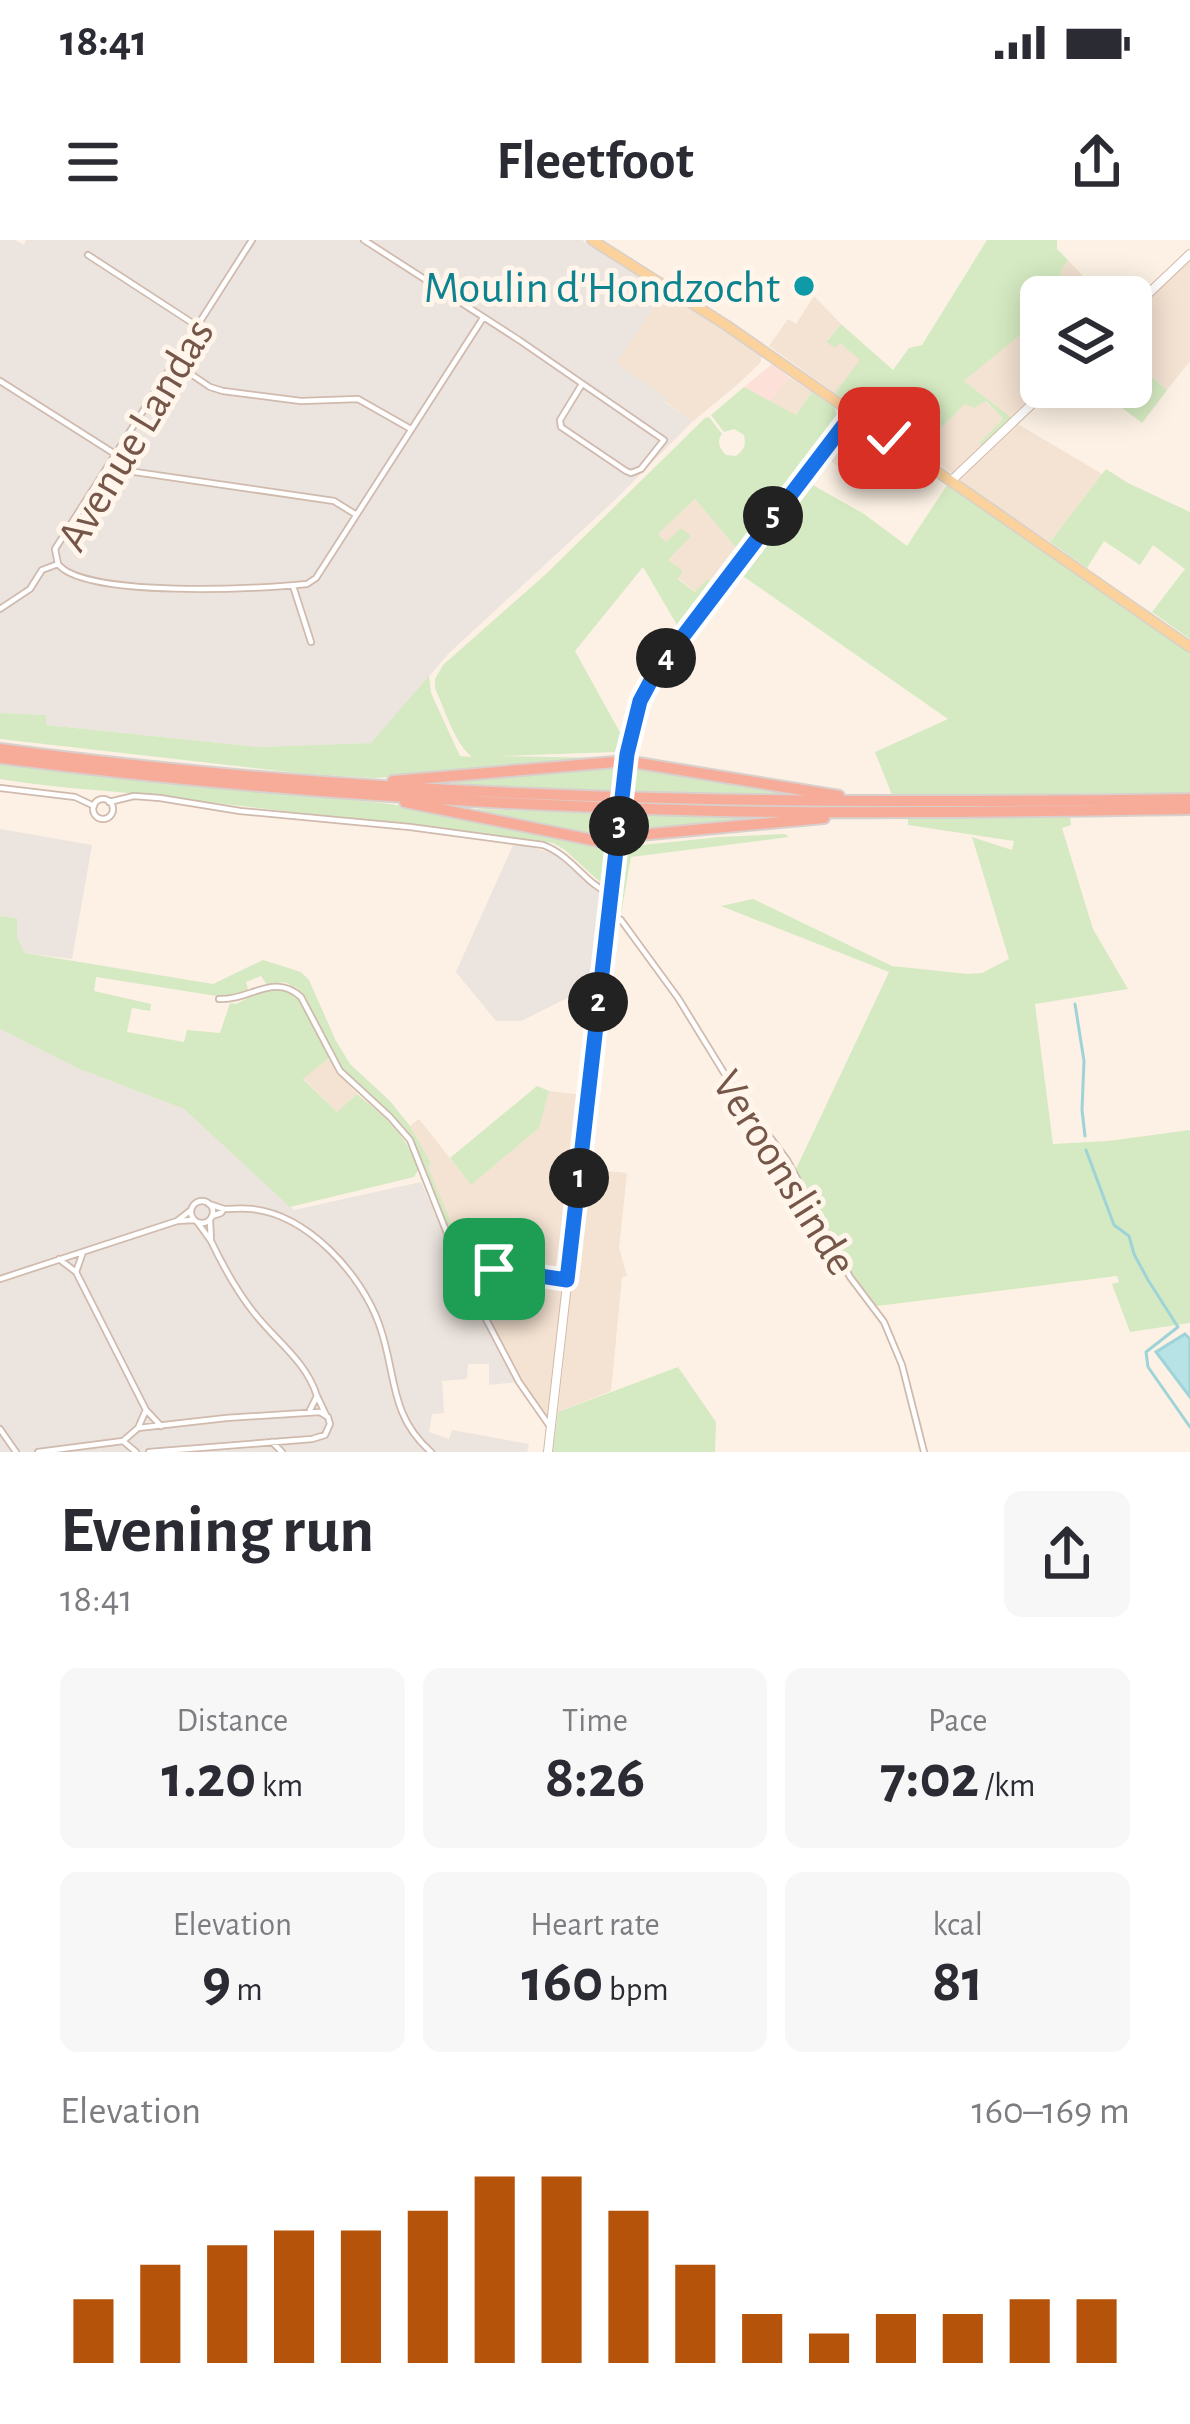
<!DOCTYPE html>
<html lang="en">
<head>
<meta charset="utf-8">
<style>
	:root { --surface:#fff; --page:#f7f7f7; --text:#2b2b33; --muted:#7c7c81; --accent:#b45309 }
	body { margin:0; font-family:"Alegreya Sans",sans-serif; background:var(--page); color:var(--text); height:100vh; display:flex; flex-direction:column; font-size:45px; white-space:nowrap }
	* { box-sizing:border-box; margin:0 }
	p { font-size:39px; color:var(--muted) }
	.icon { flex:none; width:66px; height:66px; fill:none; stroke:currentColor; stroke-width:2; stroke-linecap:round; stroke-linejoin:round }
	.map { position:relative; height:1212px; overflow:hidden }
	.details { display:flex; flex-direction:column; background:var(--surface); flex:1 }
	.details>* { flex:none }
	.controls { position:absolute; left:1020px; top:36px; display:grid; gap:24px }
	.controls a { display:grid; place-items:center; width:132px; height:132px; border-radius:18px; background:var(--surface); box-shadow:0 6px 30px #0003; font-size:60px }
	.pin { position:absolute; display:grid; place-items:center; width:102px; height:102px; color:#fff; margin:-51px; border-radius:24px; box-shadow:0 6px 18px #0006 }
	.km { position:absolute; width:60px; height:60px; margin:-30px; border-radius:50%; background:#222; color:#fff; font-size:33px; line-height:60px; text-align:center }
	.round { display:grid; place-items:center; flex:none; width:126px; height:126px; border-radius:18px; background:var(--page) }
	.head { display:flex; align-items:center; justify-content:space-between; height:204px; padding:0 60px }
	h1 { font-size:66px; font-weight:700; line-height:90px }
	.stats { display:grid; grid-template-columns:repeat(3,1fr); gap:18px; height:204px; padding:12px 60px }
	.stats div { display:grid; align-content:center; border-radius:18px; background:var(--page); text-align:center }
	.stats b { font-size:60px; font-weight:700 }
	.stats small { font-size:33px; font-weight:400 }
	.stats p { font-size:33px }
	.chart { height:336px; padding:24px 60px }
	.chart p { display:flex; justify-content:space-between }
	.chart svg { width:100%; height:216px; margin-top:12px; stroke:var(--accent); stroke-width:6 }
	.status { display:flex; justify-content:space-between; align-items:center; height:84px; padding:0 60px; background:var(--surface); direction:ltr }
	.status svg { height:33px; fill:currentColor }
	header { display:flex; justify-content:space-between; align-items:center; height:156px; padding:0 60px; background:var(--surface); font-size:54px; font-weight:700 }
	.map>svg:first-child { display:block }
	.residential { fill:#f4e2d2 }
	.commercial { fill:#fde0d8 }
	.industrial { fill:#ece4de }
	.green { fill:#d5eac2 }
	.water { fill:#b8e3e6; stroke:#9ed3d8; stroke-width:3 }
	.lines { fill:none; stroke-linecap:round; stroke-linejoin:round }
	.stream { stroke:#9ed3d8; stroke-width:3 }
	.street-casing { stroke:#d0baad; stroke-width:8 }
	.secondary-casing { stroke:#d3b9aa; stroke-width:10 }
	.primary-casing { stroke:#d8d0cc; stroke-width:12 }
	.highway-casing { stroke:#d8d0cc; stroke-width:14 }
	.street { stroke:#fff; stroke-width:4.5 }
	.secondary { stroke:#fff; stroke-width:8 }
	.primary { stroke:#fbd19c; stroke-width:9 }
	.highway { stroke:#f7ac9a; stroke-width:10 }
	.secondary-bridge-casing { stroke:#d3b9aa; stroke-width:10; stroke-linecap:butt }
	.secondary-bridge { stroke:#fff; stroke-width:8 }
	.route-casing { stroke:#fff; stroke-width:24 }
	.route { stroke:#1a73e8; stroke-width:15 }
	.culture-dot { fill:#0f9aa8; stroke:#fff5ea; stroke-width:4.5 }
	.labels { text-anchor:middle; stroke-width:10; stroke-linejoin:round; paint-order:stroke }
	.culture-label { font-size:45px; fill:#0d838f; stroke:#fff5ea; text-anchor:end }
	.street-label { font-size:45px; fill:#755649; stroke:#fff5ea }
</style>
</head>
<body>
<div class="status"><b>18:41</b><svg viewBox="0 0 49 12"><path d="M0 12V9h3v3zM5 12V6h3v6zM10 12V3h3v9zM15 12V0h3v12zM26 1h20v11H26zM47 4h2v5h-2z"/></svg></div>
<header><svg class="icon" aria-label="menu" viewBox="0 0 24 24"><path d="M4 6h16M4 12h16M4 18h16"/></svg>Fleetfoot<svg class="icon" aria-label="share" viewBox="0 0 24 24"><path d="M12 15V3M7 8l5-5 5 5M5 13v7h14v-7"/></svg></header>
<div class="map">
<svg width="1190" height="1212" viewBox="0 0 1190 1212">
	<rect width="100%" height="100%" fill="#fcf1e4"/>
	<path class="residential" d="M 1068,20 L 1102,57 L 1066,57 L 1075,49 L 1060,33 Z
		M 1190,20 L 1190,121 L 1167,150 L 1135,123 L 1131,127 L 1131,76 Z
		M 664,52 L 761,115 L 761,122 L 738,144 L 692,182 L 616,123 Z
		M 814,56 L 841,84 L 827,100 L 839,102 L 861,120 L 835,153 L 769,106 L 788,79 L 796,84 Z
		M 1041,78 L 1041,147 L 1045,147 L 1012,178 L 964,141 Z
		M 789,137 L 812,152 L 796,175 L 769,161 Z
		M 985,161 L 1003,179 L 979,203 L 981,207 L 954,235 L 927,215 L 938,191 L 966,163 Z
		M 856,183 L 862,185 L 885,202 L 858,240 L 828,219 Z
		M 1016,183 L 1102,234 L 1050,302 L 958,240 Z
		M 695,259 L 738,310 L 714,343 L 707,339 L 696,352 L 678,338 L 683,332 L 667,320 L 690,295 L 666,302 L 658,294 Z
		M 329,818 L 338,833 L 357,854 L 337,872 L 303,838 Z
		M 549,851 L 584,855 L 549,1179 L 543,1174 L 514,1126 L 466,1036 L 472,1034 L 434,945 L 427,926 L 431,923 L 410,886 L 419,879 L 471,945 L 539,888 Z
		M 584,929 L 627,933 L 619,1008 L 627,1036 L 622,1037 L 611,1151 L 558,1172 Z"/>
	<path class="commercial" d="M 772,124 L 789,137 L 769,161 L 744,147 Z"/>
	<path class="industrial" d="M 0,0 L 15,0 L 24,5 L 26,0 L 582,0 L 664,52 L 616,123 L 667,158 L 665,162 L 692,182 L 616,259 L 448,414 L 372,503 L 258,507 L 46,485 L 45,475 L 0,473 Z
		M 0,589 L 92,605 L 72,719 L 25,713 L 17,697 L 17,678 L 0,676 Z
		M 514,603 L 556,614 L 605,658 L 593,745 L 521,781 L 496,781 L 456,732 Z
		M 0,789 L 77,828 L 184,869 L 294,970 L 421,942 L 476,1068 L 518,1142 L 489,1145 L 489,1124 L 468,1124 L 467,1139 L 442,1141 L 444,1173 L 432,1174 L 429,1192 L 449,1199 L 452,1190 L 529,1204 L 527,1212 L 0,1212 Z"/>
	<path class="green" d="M 987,0 L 1057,0 L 1057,9 L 1068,20 L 1060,33 L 1075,50 L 1066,57 L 1041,57 L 1041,78 L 964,141 L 1012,178 L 981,207 L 979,203 L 1003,179 L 986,161 L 974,168 L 965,164 L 938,191 L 927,215 L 835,153 L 860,120 L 840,103 L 835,108 L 826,102 L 841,84 L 893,130 L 909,108 L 922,105 Z
		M 1135,123 L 1167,150 L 1142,183 L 1105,155 L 1112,147 L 1131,147 L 1131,127 Z
		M 744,147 L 796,175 L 812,152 L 835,168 L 837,178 L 738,310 L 695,259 L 658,294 L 666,302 L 681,288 L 691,296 L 668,320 L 683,331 L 678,339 L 695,352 L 707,339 L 714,343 L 680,390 L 643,327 L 575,411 L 622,496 L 615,512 L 499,516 L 607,518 L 608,521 L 375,538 L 307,534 L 0,499 L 0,473 L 46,475 L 46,485 L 258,507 L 371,503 L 429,436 L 431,453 L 460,516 L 472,517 C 454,502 445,470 435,448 L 435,439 L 443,425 L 546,334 L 705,178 L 709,177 L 722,194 C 716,202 720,209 726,215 L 736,216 C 745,209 746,205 744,195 L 734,189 L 724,192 L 711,175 Z
		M 1106,229 L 1128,243 L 1190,272 L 1190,399 L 1152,372 L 1185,329 L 1153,305 L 1140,325 L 1104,301 L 1087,328 L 1050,302 Z
		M 811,244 L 864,274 L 907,306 L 947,245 L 1190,413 L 1190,553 L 892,555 L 875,512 L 948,479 L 740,334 Z
		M 0,524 L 391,564 L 605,606 C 610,617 610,631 606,642 L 602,644 L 565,610 L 553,603 C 421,587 289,572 157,556 C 105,550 52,548 0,539 Z
		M 618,526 L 615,553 L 454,544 L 455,540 Z
		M 635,528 L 779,551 L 779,556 L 640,553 L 633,552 L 631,547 Z
		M 478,569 L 613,574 L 610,596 L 609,600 L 475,573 Z
		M 628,575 L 754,577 L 754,581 L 632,593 L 626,589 Z
		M 1070,577 L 1071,585 L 1062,588 L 1093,689 L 1128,749 L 1035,764 L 1053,904 L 1108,901 L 1190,890 L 1190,1083 L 1130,1092 L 1112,1044 L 1119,1042 L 1117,1036 L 877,1066 L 855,1039 L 796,929 L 889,732 L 721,666 L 753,659 L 892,726 L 968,734 L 982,733 L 1009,719 L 972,597 L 1012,610 L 1014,601 L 908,585 L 908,579 Z
		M 785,594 L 789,597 L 631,617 L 621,674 L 616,669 L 623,607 L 720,597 Z
		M 0,676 L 17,678 L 17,697 L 25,713 L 213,744 L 263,720 L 301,732 L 309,740 L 336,801 L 350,824 L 390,861 L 410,886 L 431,923 L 428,927 L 472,1034 L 466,1036 L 405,891 L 348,840 L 297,748 L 284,742 L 267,745 L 261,736 L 246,742 L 249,753 L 235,758 L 223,757 L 96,737 L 94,751 L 151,764 L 150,771 L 132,768 L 127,792 L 184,802 L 187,790 L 220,793 L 230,763 L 236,764 C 247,759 260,751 272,749 C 305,744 318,795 329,818 L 303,839 L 337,872 L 357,854 C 386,878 406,893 418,930 L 414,937 L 290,967 L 184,869 L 77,828 L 0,789 Z
		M 537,846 L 549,851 L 539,888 L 471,945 L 450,918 Z
		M 678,1127 L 716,1182 L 715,1212 L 553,1212 L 558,1172 Z"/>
	<path class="water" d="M 1185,1094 L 1190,1099 L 1190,1157 L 1156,1112 Z"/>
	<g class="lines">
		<path class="stream" d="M 1075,764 L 1084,821 L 1082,870 L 1085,896
			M 1086,910 L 1114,985 L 1129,996 L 1134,1014 L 1148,1040 L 1178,1087 L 1146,1112 L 1148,1127 L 1190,1187"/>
		<g class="street-casing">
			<path id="street" d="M 364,0 L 519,100 L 664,200 L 641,229 L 631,233 L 626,231 L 561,187 L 560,180 L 582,144
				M 88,15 L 197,86
				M 173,122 L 210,147 L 223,151 L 301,161 L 358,159 L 409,188
				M 0,141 L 115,214
				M 112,220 L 135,232 L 334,261 L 355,274
				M 58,324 C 84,358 262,349 307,344 L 316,338 L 483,78
				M 58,324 L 55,309 L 252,0
				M 293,346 L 311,402
				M 0,369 L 30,349 L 42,330 L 58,324
				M 0,548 L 75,557 L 94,566
				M93 569a10 10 0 1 1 20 0a10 10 0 1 1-20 0Z
				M 109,562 L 134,556 L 160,558 L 240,571 L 410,587 L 543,605 C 571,615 585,643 610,654
				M 611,674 L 621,680 L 678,758 L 734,849 L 787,920 L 850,1037 L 884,1082 L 902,1125 L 924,1212
				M 219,759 C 249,761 274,732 301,757 L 340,831 L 390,877 L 410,900 L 466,1041 L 519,1142 L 551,1188
				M191 972a11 11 0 1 1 22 0a11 11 0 1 1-22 0Z
				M 209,964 L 224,969 L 221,973 L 212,976
				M 224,969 C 233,969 243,968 252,969 C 308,975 361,1034 379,1084 C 397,1133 388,1174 431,1212
				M 191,970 L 177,981 L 194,980
				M 198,983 L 211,1001 L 210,981
				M 211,1001 C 223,1026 237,1052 255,1074 C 277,1102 306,1121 317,1156
				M 467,1016 C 491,1036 534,1035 565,1040
				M 59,1019 L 76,1032 L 83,1012
				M 76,1032 L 146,1170
				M 0,1039 L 177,981
				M 310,1170 L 317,1156 L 326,1175
				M 138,1188 L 146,1170 L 161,1186
				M 0,1189 L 16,1212
				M 272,1202 L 282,1212
				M 38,1212 L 123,1201
				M 136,1212 L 123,1201 L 138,1188 L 226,1178 L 320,1172 L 328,1177 L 330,1184 L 325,1195 L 312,1199 L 149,1212"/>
		</g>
		<g class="secondary-casing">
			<path id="secondary" d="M 1131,70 L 1190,14
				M 951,241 L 1050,147
				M 625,526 C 629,492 638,462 655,433 L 853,173
				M 548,1212 L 617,602"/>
		</g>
		<g class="primary-casing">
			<path id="primary" d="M 592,0 L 726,85 L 1190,407"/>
		</g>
		<g class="highway-casing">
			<path id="highway" d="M 0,509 C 395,562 792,565 1190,559
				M 0,518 C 237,549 478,565 717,571 C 875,574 1032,571 1190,569
				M 393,541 L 626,521 L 839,556
				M 405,562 L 617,605
				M 618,597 L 824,578"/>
		</g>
		<use href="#street" class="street"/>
		<use href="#secondary" class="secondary"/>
		<use href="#primary" class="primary"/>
		<use href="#highway" class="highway"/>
		<g class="secondary-bridge-casing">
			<path id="secondary-bridge" d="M 618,588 L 625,528"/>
		</g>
		<use href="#secondary-bridge" class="secondary-bridge"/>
	</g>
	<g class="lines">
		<g class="route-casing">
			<path id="route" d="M 494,1029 L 567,1040 L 627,514 L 640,461 L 655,433 L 853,173 L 889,198"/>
		</g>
		<use href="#route" class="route"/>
	</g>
	<circle class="culture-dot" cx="804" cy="46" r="12"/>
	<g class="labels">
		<g class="culture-label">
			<text x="780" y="62">Moulin d'Hondzocht</text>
		</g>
		<g class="street-label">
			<text transform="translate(134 194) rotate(-59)" y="16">Avenue Landas</text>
			<text transform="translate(786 932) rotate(58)" y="16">Veroonslinde</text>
		</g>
	</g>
</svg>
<div class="controls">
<a><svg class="icon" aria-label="layers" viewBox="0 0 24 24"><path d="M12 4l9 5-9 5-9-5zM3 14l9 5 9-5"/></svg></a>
</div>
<div class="pin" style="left:494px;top:1029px;background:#1e9e55"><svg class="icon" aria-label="arrive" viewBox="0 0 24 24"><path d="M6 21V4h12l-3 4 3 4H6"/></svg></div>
<div class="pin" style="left:889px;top:198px;background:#d93025"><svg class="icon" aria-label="check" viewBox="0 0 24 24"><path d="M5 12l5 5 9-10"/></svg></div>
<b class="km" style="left:579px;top:938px">1</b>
<b class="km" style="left:598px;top:762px">2</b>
<b class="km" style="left:619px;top:586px">3</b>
<b class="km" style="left:666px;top:418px">4</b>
<b class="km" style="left:773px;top:276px">5</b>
</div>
<section class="details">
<div class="head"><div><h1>Evening run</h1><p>18:41</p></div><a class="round"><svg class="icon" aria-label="share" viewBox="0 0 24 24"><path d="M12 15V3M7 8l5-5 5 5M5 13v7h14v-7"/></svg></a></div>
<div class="stats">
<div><p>Distance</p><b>1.20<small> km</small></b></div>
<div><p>Time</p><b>8:26</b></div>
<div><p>Pace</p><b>7:02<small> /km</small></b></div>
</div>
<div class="stats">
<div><p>Elevation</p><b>9<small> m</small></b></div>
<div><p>Heart rate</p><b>160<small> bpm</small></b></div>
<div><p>kcal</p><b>81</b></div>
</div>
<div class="chart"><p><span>Elevation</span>160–169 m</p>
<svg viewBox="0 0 160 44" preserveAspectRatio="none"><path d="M5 44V31M15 44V24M25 44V20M35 44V17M45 44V17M55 44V13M65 44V6M75 44V6M85 44V13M95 44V24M105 44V34M115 44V38M125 44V34M135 44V34M145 44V31M155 44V31"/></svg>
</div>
</section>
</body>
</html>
